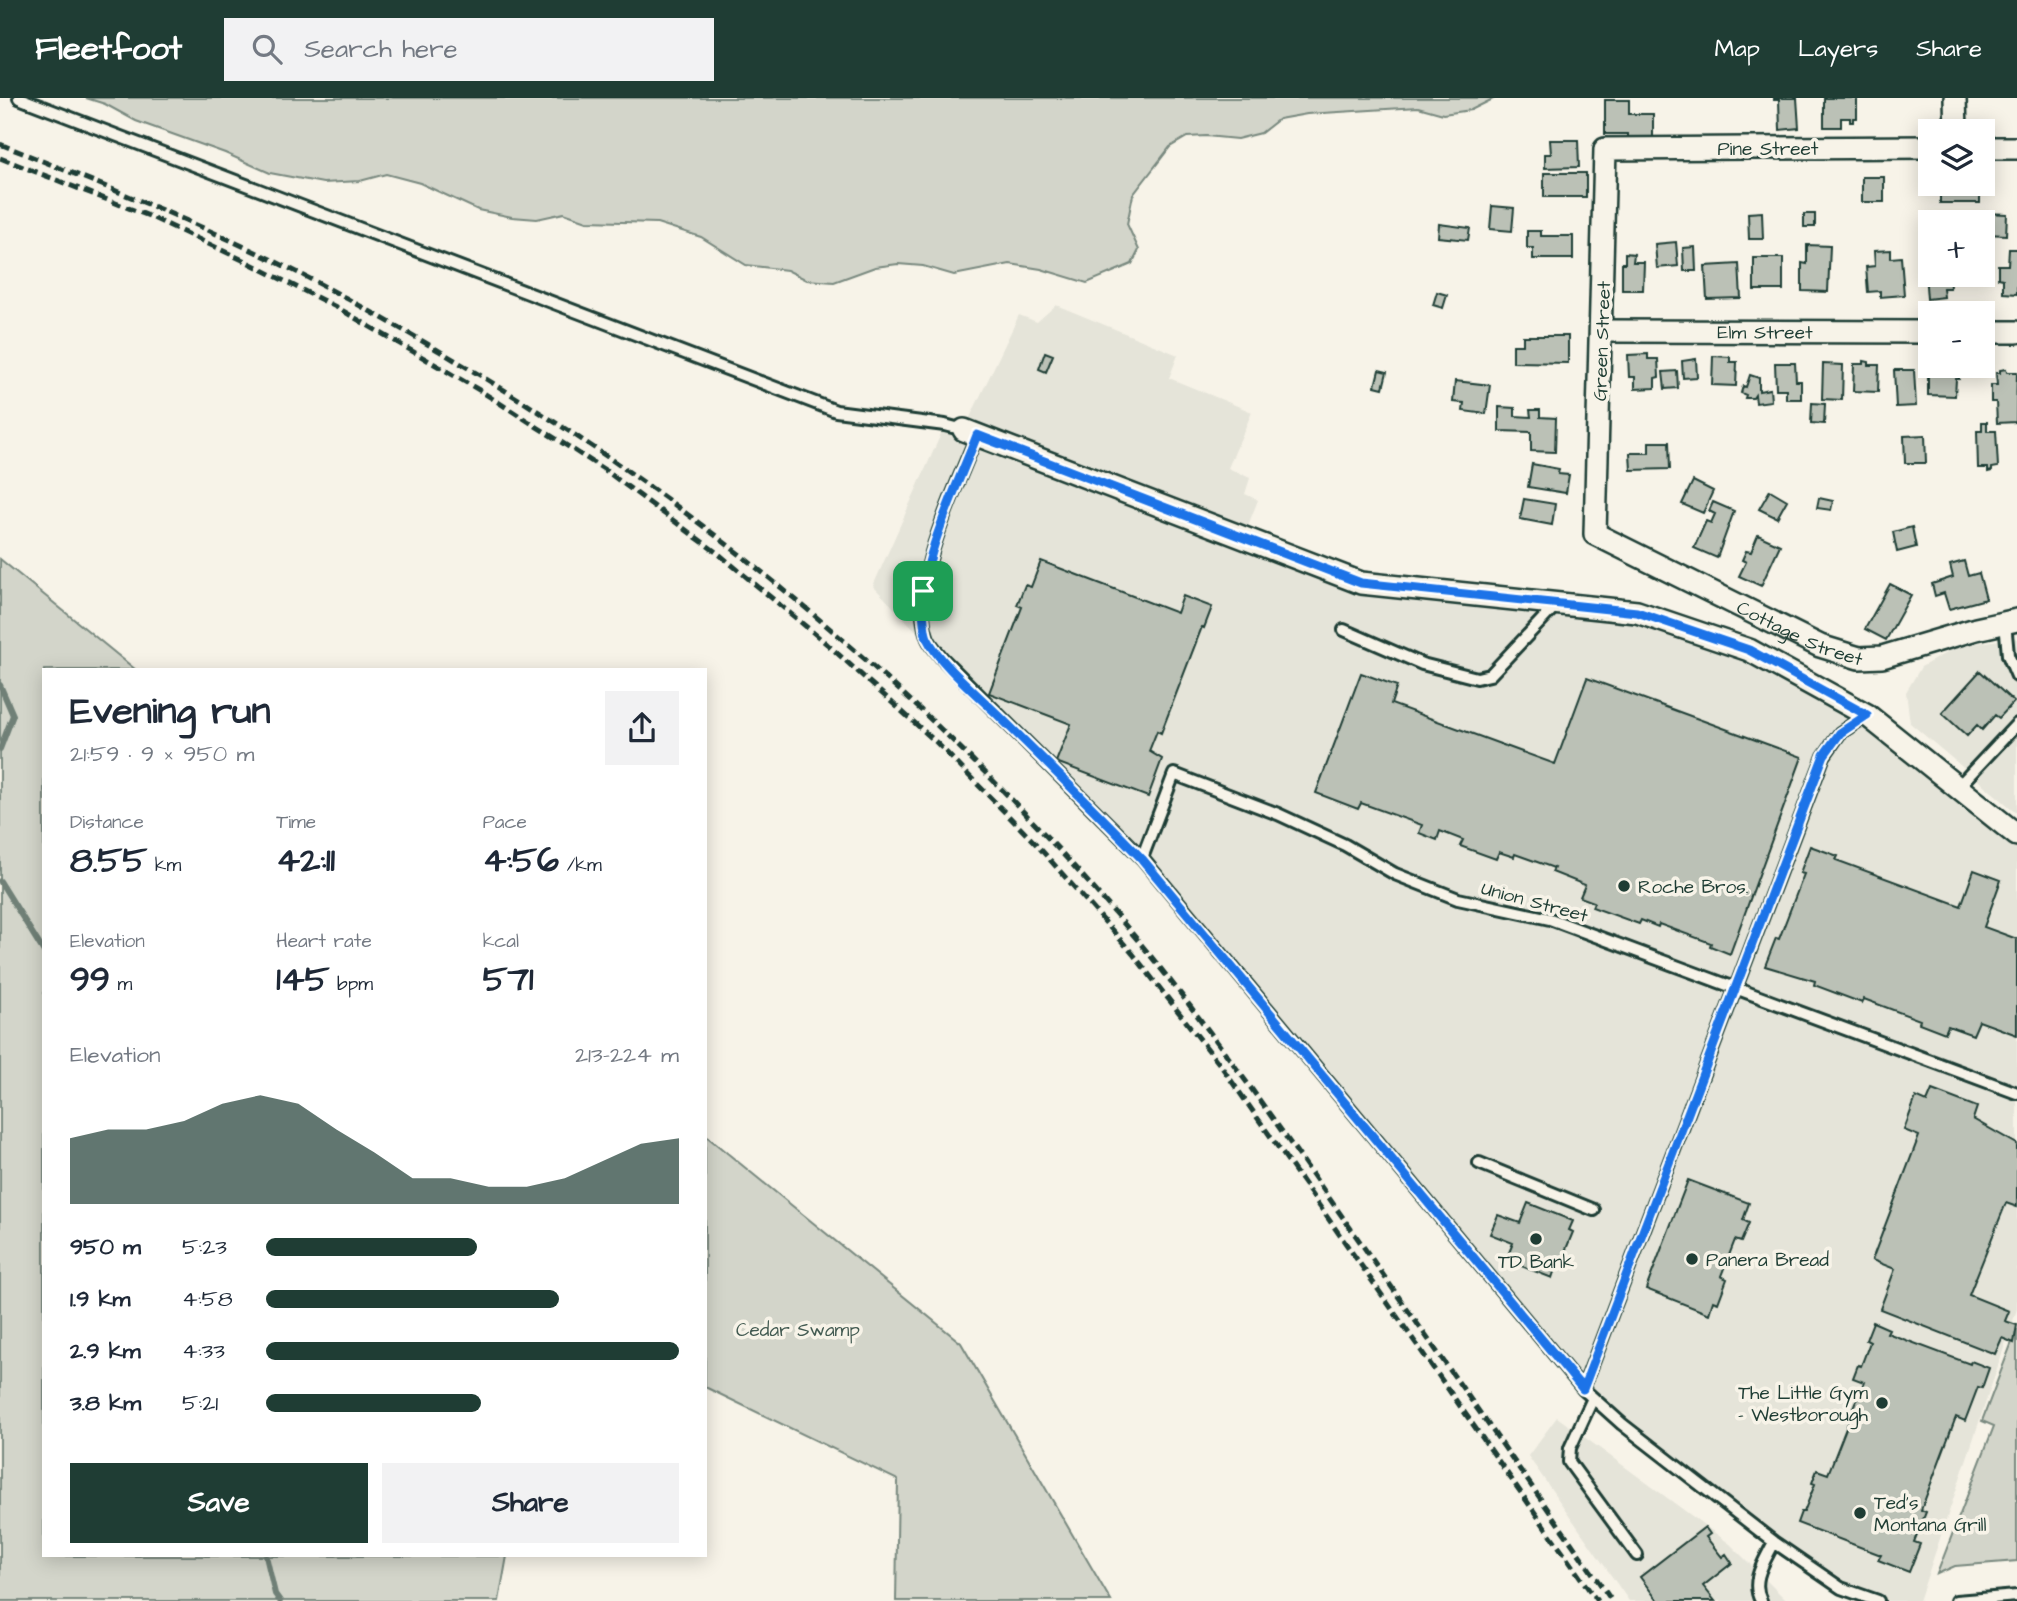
<!DOCTYPE html>
<html lang="en">
<head>
<meta charset="utf-8">
<style>
	:root { --surface:#fff; --page:#f2f2f3; --text:#1f2937; --muted:#747a83; --accent:#1f3d34 }
	body { margin:0; font-family:"Architects Daughter",sans-serif; background:var(--page); color:var(--text); height:100vh; display:flex; flex-direction:column; font-size:26px; white-space:nowrap }
	* { box-sizing:border-box; margin:0 }
	p { font-size:23px; color:var(--muted) }
	.icon { flex:none; width:38px; height:38px; fill:none; stroke:currentColor; stroke-width:2; stroke-linecap:round; stroke-linejoin:round }
	.map { position:relative; flex:1; overflow:hidden }
	.side { position:absolute; left:42px; top:570px; width:665px; height:889px; display:flex; flex-direction:column; background:var(--surface); border-radius:0px; box-shadow:0 4px 18px #0003 }
	.side>* { flex:none }
	.buttons { position:absolute; left:1918px; top:21px; display:grid; gap:14px }
	.buttons a { display:grid; place-items:center; width:77px; height:77px; border-radius:0px; background:var(--surface); box-shadow:0 4px 18px #0003; font-size:35px }
	.pin { position:absolute; display:grid; place-items:center; width:60px; height:60px; color:#fff; margin:-30px; border-radius:14px; box-shadow:0 4px 10px #0006 }
	.round { display:grid; place-items:center; flex:none; width:74px; height:74px; border-radius:0px; background:var(--page) }
	.summary { display:flex; align-items:center; justify-content:space-between; height:119px; padding:0 28px }
	h1 { font-size:38px; font-weight:700; line-height:52px }
	.metrics { display:grid; grid-template-columns:repeat(3,1fr); gap:10px; height:119px; padding:7px 28px }
	.metrics div { display:grid; align-content:center }
	.metrics b { font-size:35px; font-weight:700 }
	.metrics small { font-size:19px; font-weight:400 }
	.metrics p { font-size:19px }
	.chart { height:196px; padding:14px 28px }
	.chart p { display:flex; justify-content:space-between }
	.chart svg { width:100%; height:126px; margin-top:7px; fill:var(--accent); opacity:.7 }
	.primary-button { display:flex; gap:14px; margin-top:auto; padding:14px 28px }
	.primary-button a { flex:1; height:80px; border-radius:0px; background:var(--accent); color:#fff; font-size:28px; font-weight:700; line-height:80px; text-align:center }
	.primary-button a+a { background:var(--page); color:var(--text) }
	ul { padding:0 28px; list-style:none; font-size:23px }
	li { display:grid; grid-template-columns:112px 84px 1fr; align-items:center; height:52px }
	li i { height:18px; border-radius:9px; background:var(--accent) }
	header { display:flex; align-items:center; gap:42px; box-sizing:border-box; height:98px; padding:0 35px; background:var(--accent); color:#fff }
	header strong { font-size:33px }
	nav { display:flex; gap:38px; margin-inline-start:auto; font-size:24px }
	.search { width:490px; height:63px; background:var(--page); display:flex; align-items:center; gap:18px; box-sizing:border-box; padding:0 24px; border-radius:0px; color:var(--muted); font-size:26px }
	.map>svg:first-child { display:block }
	.built { fill:#e5e4d9 }
	.green { fill:#d3d5ca; stroke:#79897f; stroke-width:2 }
	.lines { fill:none; stroke-linecap:round; stroke-linejoin:round }
	.stream { stroke:#6f8077; stroke-width:6 }
	.building { fill:#bbc1b6; stroke:#1f3d34; stroke-width:2 }
	.service-casing { stroke:#1f3d34; stroke-width:16 }
	.minor-casing { stroke:#1f3d34; stroke-width:26 }
	.service { stroke:#f7f3e8; stroke-width:10 }
	.minor { stroke:#f7f3e8; stroke-width:21 }
	.rail { stroke:#1f3d34; stroke-width:5; stroke-dasharray:10 5; stroke-linecap:butt }
	.route-casing { stroke:#fff; stroke-width:14 }
	.route { stroke:#1a73e8; stroke-width:9 }
	.poi-dot { fill:#1f3d34; stroke:#f7f3e8; stroke-width:2.5 }
	.labels { text-anchor:middle; stroke-width:7; stroke-linejoin:round; paint-order:stroke }
	.street-label { font-size:19px; fill:#1f3d34; stroke:#f7f3e8 }
	.poi-label { font-size:19px; fill:#1f3d34; stroke:#f7f3e8; text-anchor:start }
	.park-label { font-size:19px; fill:#435b52; stroke:#f7f3e8 }
</style>
</head>
<body>
<header>
<strong>Fleetfoot</strong>
<div class="search"><svg class="icon" aria-label="search" viewBox="0 0 24 24"><circle cx="10" cy="10" r="6"/><path d="M15 15l6 6"/></svg>Search here</div>
<nav><a>Map</a><a>Layers</a><a>Share</a></nav>
</header>
<div class="map">
<svg width="2017" height="1503" viewBox="0 0 2017 1503">
	<rect width="100%" height="100%" fill="#f7f3e8"/>
	<filter id="ink" filterUnits="userSpaceOnUse"><feTurbulence type="fractalNoise" baseFrequency=".0143" numOctaves="2"/><feDisplacementMap in="SourceGraphic" scale="14" xChannelSelector="R" yChannelSelector="G"/><feConvolveMatrix kernelMatrix="1 2 1 2 8 2 1 2 1" color-interpolation-filters="sRGB"/></filter>
	<g filter="url(#ink)">
		<path class="built" d="M 1056,207 L 1178,257 L 1169,280 L 1252,314 L 1228,370 L 1250,380 L 1245,396 L 1258,402 L 1243,440 L 1361,485 L 1637,514 L 1749,552 L 1867,617 L 2017,737 L 2017,1211 L 1919,1503 L 1878,1503 L 1840,1490 L 1583,1291 L 1142,761 L 965,584 L 873,488 L 945,327 L 964,332 L 1019,217 L 1037,224 Z
			M 2017,540 L 2017,715 L 1910,625 L 1906,594 L 1921,569 L 1960,547 Z
			M 1557,1319 L 1730,1446 L 1787,1503 L 1629,1503 L 1528,1358 Z"/>
		<path class="green" d="M 86,0 L 1495,0 L 1471,12 L 1443,16 L 1418,9 L 1307,16 L 1279,21 L 1261,35 L 1237,41 L 1206,38 L 1187,39 L 1170,49 L 1133,97 L 1127,126 L 1139,152 L 1132,166 L 1087,185 L 1041,171 L 1010,166 L 954,177 L 923,168 L 898,166 L 875,169 L 834,184 L 807,182 L 787,172 L 746,167 L 701,139 L 657,125 L 587,123 L 564,115 L 537,121 L 512,119 L 478,112 L 420,85 L 386,76 L 360,83 L 323,85 L 270,75 L 225,55 L 136,23 L 105,6 Z
			M 0,461 L 136,572 L 44,572 L 44,1458 L 507,1458 L 499,1503 L 0,1503 Z
			M 705,1037 L 961,1245 L 1111,1503 L 896,1503 L 898,1382 L 705,1289 Z
			M 2017,1231 L 2017,1463 L 1955,1468 L 1937,1476 L 1994,1328 L 1982,1323 Z"/>
		<g class="lines">
			<path class="stream" d="M 0,587 L 13,617 L 0,651
				M 0,783 L 44,854
				M 266,1458 L 275,1496 L 280,1503"/>
		</g>
		<path class="building" d="M 1774,0 L 1797,0 L 1799,30 L 1780,32 L 1779,2 L 1774,2 Z
			M 1824,0 L 1857,0 L 1857,20 L 1853,20 L 1853,24 L 1850,24 L 1850,20 L 1841,20 L 1841,29 L 1824,29 Z
			M 1605,2 L 1629,2 L 1629,16 L 1653,16 L 1653,40 L 1628,40 L 1628,36 L 1605,36 Z
			M 1550,42 L 1578,42 L 1579,69 L 1545,70 L 1545,56 L 1551,56 Z
			M 1544,75 L 1586,75 L 1586,99 L 1544,99 Z
			M 1862,79 L 1884,79 L 1884,104 L 1862,104 Z
			M 1940,86 L 1980,86 L 1980,105 L 1940,105 Z
			M 1492,108 L 1514,110 L 1512,133 L 1490,131 Z
			M 1762,114 L 1763,141 L 1749,141 L 1748,115 Z
			M 1986,115 L 2007,116 L 2006,137 L 1985,136 Z
			M 1804,116 L 1815,116 L 1815,129 L 1804,129 Z
			M 1439,126 L 1470,130 L 1468,142 L 1438,139 Z
			M 1527,133 L 1541,133 L 1541,138 L 1573,138 L 1573,161 L 1533,161 L 1533,150 L 1527,150 Z
			M 1676,144 L 1678,168 L 1657,170 L 1655,146 Z
			M 1807,147 L 1830,148 L 1828,194 L 1802,193 L 1802,165 L 1807,166 Z
			M 1695,149 L 1696,173 L 1684,173 L 1683,150 Z
			M 2009,151 L 2017,151 L 2017,196 L 2003,195 L 2003,181 L 1998,180 L 1998,167 L 2008,167 Z
			M 1891,152 L 1891,160 L 1901,159 L 1904,197 L 1880,199 L 1880,193 L 1868,194 L 1866,169 L 1875,168 L 1874,153 Z
			M 1930,154 L 1930,177 L 1949,177 L 1950,190 L 1943,190 L 1944,199 L 1927,201 L 1925,174 L 1928,174 L 1927,155 Z
			M 1625,155 L 1634,156 L 1633,164 L 1644,164 L 1643,192 L 1622,192 L 1622,165 L 1625,165 Z
			M 1754,160 L 1783,160 L 1783,192 L 1754,192 Z
			M 1739,166 L 1741,200 L 1707,201 L 1705,168 Z
			M 1437,194 L 1447,197 L 1443,210 L 1433,207 Z
			M 1523,238 L 1568,238 L 1568,265 L 1513,264 L 1513,247 L 1523,247 Z
			M 1045,254 L 1053,257 L 1046,274 L 1039,271 Z
			M 1648,256 L 1648,261 L 1658,261 L 1659,279 L 1655,280 L 1655,290 L 1635,291 L 1635,279 L 1629,279 L 1628,257 Z
			M 1713,258 L 1730,259 L 1730,264 L 1737,264 L 1736,288 L 1712,287 Z
			M 1696,261 L 1697,279 L 1683,280 L 1682,263 Z
			M 1864,263 L 1869,264 L 1869,267 L 1879,267 L 1878,294 L 1853,293 L 1854,266 L 1864,266 Z
			M 1775,265 L 1795,265 L 1796,283 L 1801,283 L 1801,301 L 1786,301 L 1786,291 L 1776,291 Z
			M 1823,266 L 1843,267 L 1842,302 L 1822,301 Z
			M 1928,269 L 1959,270 L 1959,281 L 1956,281 L 1955,298 L 1928,297 Z
			M 2006,271 L 2007,274 L 2017,274 L 2016,324 L 1997,325 L 1996,304 L 1991,304 L 1991,287 L 1997,287 L 1996,275 L 2000,275 L 2000,272 Z
			M 1379,272 L 1387,274 L 1383,290 L 1375,288 Z
			M 1894,272 L 1914,272 L 1916,308 L 1896,309 Z
			M 1677,273 L 1678,290 L 1665,291 L 1663,274 Z
			M 1750,277 L 1759,280 L 1759,293 L 1770,291 L 1771,303 L 1756,305 L 1755,297 L 1753,300 L 1745,300 L 1746,297 L 1741,295 L 1743,288 L 1746,289 Z
			M 1455,283 L 1490,287 L 1486,316 L 1463,313 L 1464,305 L 1453,304 Z
			M 1812,305 L 1825,306 L 1824,326 L 1811,325 Z
			M 1499,309 L 1515,310 L 1515,318 L 1531,319 L 1530,312 L 1540,312 L 1540,319 L 1556,320 L 1555,354 L 1531,353 L 1531,334 L 1499,333 Z
			M 1982,324 L 1987,324 L 1987,333 L 1996,333 L 1998,369 L 1992,370 L 1992,373 L 1988,374 L 1988,370 L 1978,370 L 1977,333 L 1982,333 Z
			M 1925,337 L 1926,365 L 1905,365 L 1904,338 Z
			M 1649,344 L 1669,344 L 1670,371 L 1631,372 L 1630,355 L 1649,355 Z
			M 1532,366 L 1559,371 L 1558,376 L 1569,377 L 1566,395 L 1528,389 Z
			M 1693,383 L 1713,393 L 1703,415 L 1682,406 Z
			M 1770,392 L 1787,402 L 1777,420 L 1759,411 Z
			M 1819,400 L 1833,403 L 1831,412 L 1817,410 Z
			M 1524,401 L 1555,406 L 1552,427 L 1520,421 Z
			M 1713,404 L 1734,413 L 1717,460 L 1694,450 L 1706,423 L 1711,425 L 1715,416 L 1709,413 Z
			M 1912,429 L 1916,449 L 1897,454 L 1893,434 Z
			M 1758,437 L 1780,447 L 1761,488 L 1739,478 L 1746,464 L 1742,462 L 1746,453 L 1751,454 Z
			M 1041,463 L 1177,515 L 1183,498 L 1212,509 L 1204,530 L 1202,529 L 1161,635 L 1157,633 L 1149,653 L 1162,661 L 1148,699 L 1056,664 L 1071,626 L 989,595 L 1022,509 L 1017,507 L 1025,487 L 1031,489 Z
			M 1964,463 L 1968,478 L 1979,475 L 1986,501 L 1949,511 L 1944,495 L 1935,498 L 1932,486 L 1953,479 L 1950,467 Z
			M 1890,486 L 1911,497 L 1886,542 L 1865,531 Z
			M 1980,573 L 2014,604 L 1999,620 L 1995,617 L 1982,632 L 1977,627 L 1967,638 L 1942,615 Z
			M 1361,575 L 1397,588 L 1391,606 L 1555,666 L 1587,580 L 1802,659 L 1730,856 L 1710,848 L 1711,845 L 1659,826 L 1658,829 L 1641,822 L 1639,826 L 1592,809 L 1594,804 L 1580,799 L 1585,787 L 1552,774 L 1554,770 L 1515,756 L 1514,759 L 1499,754 L 1496,761 L 1460,748 L 1463,742 L 1440,733 L 1437,742 L 1419,735 L 1422,727 L 1361,705 L 1358,711 L 1316,695 Z
			M 1810,748 L 1838,758 L 1836,762 L 1961,808 L 1974,772 L 2001,782 L 1984,829 L 2017,841 L 2017,937 L 1979,923 L 1973,937 L 1948,928 L 1945,935 L 1919,925 L 1920,922 L 1864,901 L 1862,905 L 1814,887 L 1815,883 L 1765,868 L 1776,840 L 1779,841 L 1804,776 L 1800,775 Z
			M 1932,992 L 1977,1009 L 1973,1021 L 2017,1046 L 2017,1109 L 2006,1105 L 1969,1197 L 2009,1213 L 2005,1223 L 2017,1227 L 2014,1245 L 2002,1240 L 1995,1256 L 1880,1211 L 1895,1171 L 1872,1162 L 1919,1038 L 1904,1032 L 1916,999 L 1927,1004 Z
			M 1688,1082 L 1749,1105 L 1743,1122 L 1749,1125 L 1741,1144 L 1735,1142 L 1721,1178 L 1727,1181 L 1718,1205 L 1713,1203 L 1709,1216 L 1646,1191 Z
			M 1528,1105 L 1573,1123 L 1569,1132 L 1573,1134 L 1558,1171 L 1555,1171 L 1552,1180 L 1506,1162 L 1513,1145 L 1490,1136 L 1498,1117 L 1520,1125 Z
			M 1873,1224 L 1889,1231 L 1887,1235 L 1970,1266 L 1971,1263 L 1989,1270 L 1982,1290 L 1978,1289 L 1965,1323 L 1956,1319 L 1921,1412 L 1926,1414 L 1914,1444 L 1920,1446 L 1909,1474 L 1878,1462 L 1881,1457 L 1797,1425 L 1801,1414 L 1804,1414 L 1815,1386 L 1812,1385 L 1817,1372 L 1828,1376 L 1864,1284 L 1853,1280 L 1858,1267 L 1861,1268 L 1870,1244 L 1866,1242 Z
			M 1705,1429 L 1710,1436 L 1706,1439 L 1722,1459 L 1726,1456 L 1732,1465 L 1703,1488 L 1715,1503 L 1658,1503 L 1640,1479 Z"/>
		<g class="lines">
			<g class="service-casing">
				<path id="service" d="M 19,0 L 836,313 L 945,327 L 964,332
					M 977,337 C 957,389 908,484 927,538 C 929,546 937,553 942,560 L 1142,760 L 1583,1291 L 1622,1326 L 1774,1444 L 1841,1490 L 1878,1503
					M 2005,524 L 2008,557 L 2017,578
					M 1344,532 L 1422,566 L 1477,580 L 1490,577 L 1557,506
					M 1957,690 L 2017,626
					M 1142,760 L 1174,676 L 1278,716 L 1345,747 L 1395,776 L 1458,801 L 1550,821 L 2017,995
					M 1479,1065 L 1594,1112
					M 1583,1291 L 1824,658 L 1840,635 L 1867,617
					M 1593,1300 L 1570,1350 L 1569,1364 L 1637,1457
					M 1761,1503 C 1750,1482 1765,1463 1774,1444
					M 1956,1503 L 2017,1498"/>
			</g>
			<g class="minor-casing">
				<g id="minor">
					<path d="M 1955,0 L 1956,33"/>
					<path id="s1" d="M 1930,49 L 1605,51 L 1595,436 L 1820,548 L 1859,560 L 1882,559 L 1976,531 L 2017,522"/>
					<path d="M 1983,50 L 2017,50"/>
					<path id="s2" d="M 1601,233 L 1930,234"/>
					<path d="M 1983,234 L 2017,234"/>
					<path d="M 964,332 L 1361,485 L 1637,514 L 1749,552 L 1867,617 L 2017,737"/>
				</g>
			</g>
			<use href="#service" class="service"/>
			<use href="#minor" class="minor"/>
			<path class="rail" d="M 0,46 C 117,93 235,139 346,200 C 437,250 527,304 612,362 C 808,498 994,667 1145,851 C 1220,943 1287,1041 1356,1138 C 1441,1260 1527,1381 1612,1503
				M 0,60 L 149,118 L 245,163 L 338,210 L 479,292 L 605,372 L 720,457 L 827,546 L 936,644 L 1036,746 L 1133,856 L 1221,968 L 1597,1503"/>
		</g>
	</g>
	<g class="lines" filter="url(#ink)">
		<g class="route-casing">
			<path id="route" d="M 977,337 L 1361,485 L 1637,514 L 1749,552 L 1867,617 L 1840,635 L 1824,657 L 1583,1291 L 1142,761 C 1095,712 1047,665 999,618 C 979,598 939,565 927,540 C 924,533 924,521 923,514 C 919,464 959,385 977,337 Z"/>
		</g>
		<use href="#route" class="route"/>
	</g>
	<g class="poi-dot">
		<circle cx="1624" cy="788" r="7"/>
		<circle cx="1536" cy="1141" r="7"/>
		<circle cx="1692" cy="1161" r="7"/>
		<circle cx="1882" cy="1305" r="7"/>
		<circle cx="1860" cy="1415" r="7"/>
	</g>
	<g class="labels">
		<g class="street-label">
			<text x="1768" y="57">Pine Street</text>
			<text dy="7" stroke="none"><textPath href="#s2" startOffset="164">Elm Street</textPath></text>
			<text transform="translate(1601 243) rotate(-88)" y="7">Green Street</text>
			<text dy="7" stroke="none"><textPath href="#s1" startOffset="938">Cottage Street</textPath></text>
			<text transform="translate(1535 803) rotate(15)" y="7">Union Street</text>
		</g>
		<g class="poi-label">
			<text x="1638" y="795">Roche Bros.</text>
			<text x="1706" y="1168">Panera Bread</text>
			<text x="1536" y="1170" text-anchor="middle">TD Bank</text>
			<text x="1868" y="1301" text-anchor="end">The Little Gym<tspan x="1868" dy="22">- Westborough</tspan></text>
			<text x="1874" y="1411">Ted's<tspan x="1874" dy="22">Montana Grill</tspan></text>
		</g>
		<g class="park-label">
			<text x="798" y="1238">Cedar Swamp</text>
		</g>
	</g>
</svg>
<div class="buttons">
<a><svg class="icon" aria-label="layers" viewBox="0 0 24 24"><path d="M12 4l9 5-9 5-9-5zM3 14l9 5 9-5"/></svg></a>
<a>+</a>
<a>−</a>
</div>
<div class="pin" style="left:923px;top:493px;background:#1e9e55"><svg class="icon" aria-label="arrive" viewBox="0 0 24 24"><path d="M6 21V4h12l-3 4 3 4H6"/></svg></div>
<section class="side">
<div class="summary"><div><h1>Evening run</h1><p>21:59 · 9 × 950 m</p></div><a class="round"><svg class="icon" aria-label="share" viewBox="0 0 24 24"><path d="M12 15V3M7 8l5-5 5 5M5 13v7h14v-7"/></svg></a></div>
<div class="metrics">
<div><p>Distance</p><b>8.55<small> km</small></b></div>
<div><p>Time</p><b>42:11</b></div>
<div><p>Pace</p><b>4:56<small> /km</small></b></div>
</div>
<div class="metrics">
<div><p>Elevation</p><b>99<small> m</small></b></div>
<div><p>Heart rate</p><b>145<small> bpm</small></b></div>
<div><p>kcal</p><b>571</b></div>
</div>
<div class="chart"><p><span>Elevation</span>213–224 m</p>
<svg viewBox="0 0 160 44" preserveAspectRatio="none"><path d="M0 44V21L10 18L20 18L30 15L40 9L50 6L60 9L70 18L80 26L90 35L100 35L110 38L120 38L130 35L140 29L150 23L160 21V44z"/></svg>
</div>
<ul>
<li><b>950 m</b>5:23<i style="width:51%"></i></li>
<li><b>1.9 km</b>4:58<i style="width:71%"></i></li>
<li><b>2.9 km</b>4:33<i style="width:100%"></i></li>
<li><b>3.8 km</b>5:21<i style="width:52%"></i></li>
</ul>
<div class="primary-button"><a>Save</a><a>Share</a></div>
</section>
</div>
</body>
</html>
